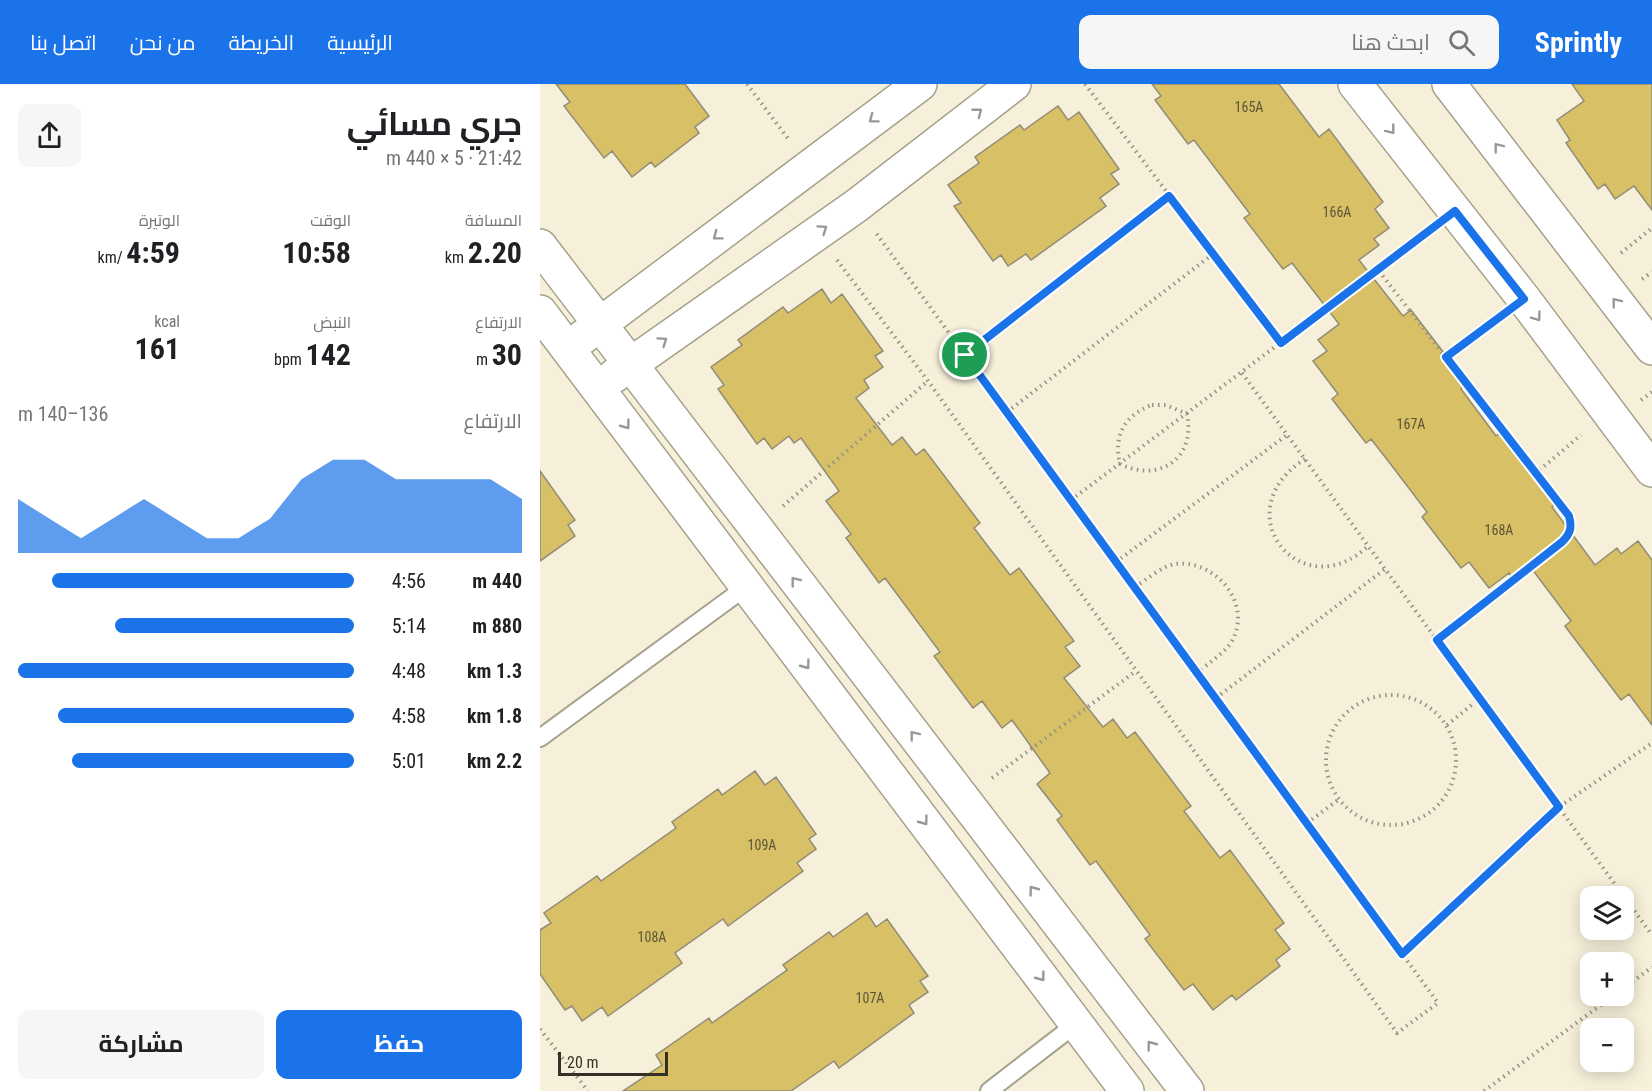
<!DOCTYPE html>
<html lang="ar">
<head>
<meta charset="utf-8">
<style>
	:root { --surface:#fff; --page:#f6f6f6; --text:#202124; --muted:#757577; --accent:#1a73e8 }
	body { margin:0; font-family:"Roboto Condensed",Cairo,sans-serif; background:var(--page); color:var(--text); direction:rtl; height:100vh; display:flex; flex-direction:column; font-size:22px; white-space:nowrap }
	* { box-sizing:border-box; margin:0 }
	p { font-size:20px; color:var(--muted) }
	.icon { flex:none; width:33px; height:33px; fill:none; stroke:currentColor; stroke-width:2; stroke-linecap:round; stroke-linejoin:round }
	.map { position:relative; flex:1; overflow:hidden; direction:ltr }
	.drawer { display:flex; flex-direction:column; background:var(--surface); width:540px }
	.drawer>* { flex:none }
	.controls { position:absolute; left:1040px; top:802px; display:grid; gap:12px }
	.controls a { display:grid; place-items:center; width:54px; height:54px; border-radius:12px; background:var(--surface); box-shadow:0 3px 15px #0003; font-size:30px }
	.scale { position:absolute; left:18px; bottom:15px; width:110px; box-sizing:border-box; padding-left:6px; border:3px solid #333028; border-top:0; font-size:16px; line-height:21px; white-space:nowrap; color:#333028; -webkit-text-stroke:4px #f6f0da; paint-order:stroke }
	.pin { position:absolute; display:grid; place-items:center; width:51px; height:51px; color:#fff; margin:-26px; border:3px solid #fff; border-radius:50%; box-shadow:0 2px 6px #0007 }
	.round { display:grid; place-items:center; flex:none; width:63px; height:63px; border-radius:12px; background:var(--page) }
	.overview { display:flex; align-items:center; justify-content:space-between; height:102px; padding:0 18px }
	h1 { font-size:33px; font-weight:700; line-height:45px }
	.figures { display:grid; grid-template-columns:repeat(3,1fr); gap:9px; height:102px; padding:6px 18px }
	.figures div { display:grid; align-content:center }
	.figures b { font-size:30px; font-weight:700 }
	.figures small { font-size:16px; font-weight:400 }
	.figures p { font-size:16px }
	.chart { height:168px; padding:12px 18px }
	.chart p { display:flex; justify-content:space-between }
	.chart svg { width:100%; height:108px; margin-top:6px; fill:var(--accent); opacity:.7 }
	.action { display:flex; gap:12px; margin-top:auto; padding:12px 18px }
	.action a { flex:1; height:69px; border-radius:12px; background:var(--accent); color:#fff; font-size:24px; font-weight:700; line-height:69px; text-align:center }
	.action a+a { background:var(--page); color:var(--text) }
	ul { padding:0 18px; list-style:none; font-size:20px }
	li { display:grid; grid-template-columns:96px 72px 1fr; align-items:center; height:45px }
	li i { height:15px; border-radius:8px; background:var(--accent) }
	header { display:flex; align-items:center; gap:36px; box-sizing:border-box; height:84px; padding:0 30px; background:var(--accent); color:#fff }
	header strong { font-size:28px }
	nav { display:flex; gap:33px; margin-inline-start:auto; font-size:21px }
	.search { width:420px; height:54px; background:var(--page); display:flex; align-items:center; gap:15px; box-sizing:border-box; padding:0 21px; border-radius:12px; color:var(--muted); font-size:22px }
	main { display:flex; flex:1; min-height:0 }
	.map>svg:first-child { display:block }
	.building { fill:#d8c066; stroke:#918b77; stroke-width:1.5 }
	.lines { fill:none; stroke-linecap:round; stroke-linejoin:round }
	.service-casing { stroke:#a6a18c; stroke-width:20 }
	.minor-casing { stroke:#a6a18c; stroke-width:36 }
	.path { stroke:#969283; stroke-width:4; stroke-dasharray:1.5 4.5; stroke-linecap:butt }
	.service { stroke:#fff; stroke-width:16 }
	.minor { stroke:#fff; stroke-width:33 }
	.oneway { stroke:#999894 }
	.route-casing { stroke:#fff; stroke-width:12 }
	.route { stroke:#1a73e8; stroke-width:8 }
	.labels { text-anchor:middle; stroke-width:4.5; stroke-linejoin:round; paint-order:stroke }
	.number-label { font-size:14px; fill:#5c5438 }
</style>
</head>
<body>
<header>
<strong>Sprintly</strong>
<div class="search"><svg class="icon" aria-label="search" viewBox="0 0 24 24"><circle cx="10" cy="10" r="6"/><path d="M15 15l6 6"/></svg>ابحث هنا</div>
<nav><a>الرئيسية</a><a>الخريطة</a><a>من نحن</a><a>اتصل بنا</a></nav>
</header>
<main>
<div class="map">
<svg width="1112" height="1007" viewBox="0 0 1112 1007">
	<rect width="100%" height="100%" fill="#f6f0da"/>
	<path class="building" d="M 16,0 L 145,0 L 169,32 L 155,43 L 159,49 L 115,83 L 111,78 L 92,93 L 72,67 L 64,74 L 24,22 L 30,18 Z
		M 612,0 L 739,0 L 779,53 L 789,45 L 843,118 L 835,125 L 849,144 L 834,155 L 839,161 L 819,176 L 863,232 L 871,226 L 927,299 L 921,305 L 956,352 L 966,344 L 1020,417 L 1012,423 L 1055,481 L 1077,464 L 1081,470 L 1098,457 L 1112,476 L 1112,641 L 1089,610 L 1081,616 L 1025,542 L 1031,537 L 989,481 L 972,494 L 969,489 L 949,504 L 929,478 L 921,484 L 882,433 L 887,428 L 849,378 L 831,355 L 826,359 L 792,315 L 798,310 L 773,277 L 787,267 L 778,256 L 799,240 L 752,179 L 743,185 L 704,134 L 710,130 L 654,56 L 648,60 L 615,16 L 621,12 Z
		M 1032,0 L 1112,0 L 1112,126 L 1094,102 L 1075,115 L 1065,100 L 1058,105 L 1026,59 L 1030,56 L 1017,36 L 1044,17 Z
		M 518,22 L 528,36 L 539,28 L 579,85 L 571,90 L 579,100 L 560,114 L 566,122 L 491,176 L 486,170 L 468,182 L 461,171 L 453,177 L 414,122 L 421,119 L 408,101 L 439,79 L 435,73 L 480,41 L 484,46 Z
		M 282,205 L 291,219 L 302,210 L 343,267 L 335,272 L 343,283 L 324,296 L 329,304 L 316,314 L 352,361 L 362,353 L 376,371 L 384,365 L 440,439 L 434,444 L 470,491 L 479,484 L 534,557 L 525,563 L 540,582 L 524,594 L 563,643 L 573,635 L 587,654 L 595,648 L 651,722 L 644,727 L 680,774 L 690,766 L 744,839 L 735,846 L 750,865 L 736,876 L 740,882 L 696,916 L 692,911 L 673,926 L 653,900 L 644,906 L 605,855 L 610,851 L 556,777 L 550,781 L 517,736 L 522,732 L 497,700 L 510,689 L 472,636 L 462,644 L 442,617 L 433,624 L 394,572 L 400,568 L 345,494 L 339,499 L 306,454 L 311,450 L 286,417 L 299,407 L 261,354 L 254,359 L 249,352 L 232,365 L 224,354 L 217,360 L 178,305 L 184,301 L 171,283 L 202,261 L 198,256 L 243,223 L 248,229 Z
		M 0,387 L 35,436 L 28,441 L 35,452 L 0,477 Z
		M 215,687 L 225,701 L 236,693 L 276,750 L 269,755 L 276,765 L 257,779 L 263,787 L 188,842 L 183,835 L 135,869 L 142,879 L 68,932 L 62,923 L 42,937 L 32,922 L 25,926 L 0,890 L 0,846 L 11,839 L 4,829 L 57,792 L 61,797 L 136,744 L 132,738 L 178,705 L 182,711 Z
		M 327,829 L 336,843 L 347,835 L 388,892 L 380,897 L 388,908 L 369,921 L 374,929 L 299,984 L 294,977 L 251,1007 L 83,1007 L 122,981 L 116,971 L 169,934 L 172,939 L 247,886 L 243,881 L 289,848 L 293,853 Z"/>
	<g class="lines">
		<g class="service-casing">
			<path id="service" d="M 0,654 L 206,503
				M 449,1007 L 536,940"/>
		</g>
		<g class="minor-casing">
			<path id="minor" d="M 815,0 L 984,215 L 1112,386
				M 909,0 L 1112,264
				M 0,162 L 647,1007
				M 0,228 L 587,1007
				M 43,253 L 380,0
				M 74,292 L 316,122 L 474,0"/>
		</g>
		<path class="path" d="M 207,0 L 249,56
			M 545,0 L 741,259
			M 1081,169 L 1112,144
			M 297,176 L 388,297 L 857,949 L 898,919 L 336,149
			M 839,187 L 1029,432 C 1032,443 1031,449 1022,458 L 897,556
			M 1102,195 L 1112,188
			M 425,271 L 629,112
			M 906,273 L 957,235
			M 702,289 L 1112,851
			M 1101,316 L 1112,308
			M 612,321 L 626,321 L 647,330 C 656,375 619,399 580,380 C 573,351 585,331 612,321 Z
			M 467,328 L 673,170
			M 765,375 C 682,428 762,525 828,462
			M 995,390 L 1041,351
			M 531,416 L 888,148
			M 243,422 L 388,297
			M 576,478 L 747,351
			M 595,503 C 606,496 622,482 635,480 C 675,475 713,519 692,557 C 685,569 667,580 657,589
			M786 676a65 65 0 1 1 130 0a65 65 0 1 1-130 0Z
			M 676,614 L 845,485
			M 907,641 L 939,615
			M 452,694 L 596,587
			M 767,739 L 798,716
			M 862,870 L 1019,723 L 1112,659
			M 1083,905 L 1112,883
			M 0,945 L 48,1007
			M 944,1007 L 1073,912"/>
		<use href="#service" class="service"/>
		<use href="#minor" class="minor"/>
	</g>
	<defs><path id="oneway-chevron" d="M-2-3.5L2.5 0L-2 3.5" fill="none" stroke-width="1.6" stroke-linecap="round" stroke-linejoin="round" transform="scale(1.5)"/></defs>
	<g class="oneway">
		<use href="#oneway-chevron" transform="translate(438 28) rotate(-38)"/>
		<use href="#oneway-chevron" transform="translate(333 35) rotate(143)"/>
		<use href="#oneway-chevron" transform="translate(851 46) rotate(52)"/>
		<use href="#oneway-chevron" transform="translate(958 63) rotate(-128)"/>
		<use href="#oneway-chevron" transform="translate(283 145) rotate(-35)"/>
		<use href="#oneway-chevron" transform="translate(177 152) rotate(143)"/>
		<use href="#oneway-chevron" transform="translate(1076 218) rotate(-128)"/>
		<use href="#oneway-chevron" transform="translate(997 233) rotate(54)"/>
		<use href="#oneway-chevron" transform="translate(123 257) rotate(-35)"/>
		<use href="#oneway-chevron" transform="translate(86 341) rotate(53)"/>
		<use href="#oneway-chevron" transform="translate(255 497) rotate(-128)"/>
		<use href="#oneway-chevron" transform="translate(266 581) rotate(53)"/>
		<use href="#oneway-chevron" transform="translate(374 651) rotate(-128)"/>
		<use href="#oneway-chevron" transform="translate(384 737) rotate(53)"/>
		<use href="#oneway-chevron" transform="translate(493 806) rotate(-127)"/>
		<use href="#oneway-chevron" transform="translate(501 893) rotate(53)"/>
		<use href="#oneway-chevron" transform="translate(611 961) rotate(-127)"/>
	</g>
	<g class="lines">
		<g class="route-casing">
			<path id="route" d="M 629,112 L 741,259 L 915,127 L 984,215 L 906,273 L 1029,432 C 1032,443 1031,449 1022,458 L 897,556 L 1019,723 L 862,870 L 425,271 Z"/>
		</g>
		<use href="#route" class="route"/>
	</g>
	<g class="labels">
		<g class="number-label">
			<text x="709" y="28">165A</text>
			<text x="797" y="133">166A</text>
			<text x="871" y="345">167A</text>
			<text x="959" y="451">168A</text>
			<text x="222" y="766">109A</text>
			<text x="112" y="858">108A</text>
			<text x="330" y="919">107A</text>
		</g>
	</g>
</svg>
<div class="controls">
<a><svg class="icon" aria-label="layers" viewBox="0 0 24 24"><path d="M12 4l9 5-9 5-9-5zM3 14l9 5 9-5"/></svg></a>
<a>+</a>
<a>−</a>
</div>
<div class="scale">20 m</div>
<div class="pin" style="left:425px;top:271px;background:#1e9e55"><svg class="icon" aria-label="arrive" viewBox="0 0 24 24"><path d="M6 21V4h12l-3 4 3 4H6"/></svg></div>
</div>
<section class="drawer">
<div class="overview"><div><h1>جري مسائي</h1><p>21:42 · 5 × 440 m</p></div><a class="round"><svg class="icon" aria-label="share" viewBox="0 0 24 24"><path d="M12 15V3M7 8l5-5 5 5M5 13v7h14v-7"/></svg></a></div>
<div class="figures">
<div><p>المسافة</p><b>2.20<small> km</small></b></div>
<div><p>الوقت</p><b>10:58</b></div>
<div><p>الوتيرة</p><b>4:59<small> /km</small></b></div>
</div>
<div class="figures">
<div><p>الارتفاع</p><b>30<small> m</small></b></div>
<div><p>النبض</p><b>142<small> bpm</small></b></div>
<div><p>kcal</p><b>161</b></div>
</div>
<div class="chart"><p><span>الارتفاع</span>136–140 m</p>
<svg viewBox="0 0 160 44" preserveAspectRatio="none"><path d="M0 44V22L10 30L20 38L30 30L40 22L50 30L60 38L70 38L80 30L90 14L100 6L110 6L120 14L130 14L140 14L150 14L160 22V44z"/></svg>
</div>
<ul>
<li><b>440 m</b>4:56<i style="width:90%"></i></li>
<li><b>880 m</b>5:14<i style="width:71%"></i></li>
<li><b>1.3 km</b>4:48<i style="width:100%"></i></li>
<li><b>1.8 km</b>4:58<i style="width:88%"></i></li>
<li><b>2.2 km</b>5:01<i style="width:84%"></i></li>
</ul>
<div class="action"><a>حفظ</a><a>مشاركة</a></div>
</section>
</main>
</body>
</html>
